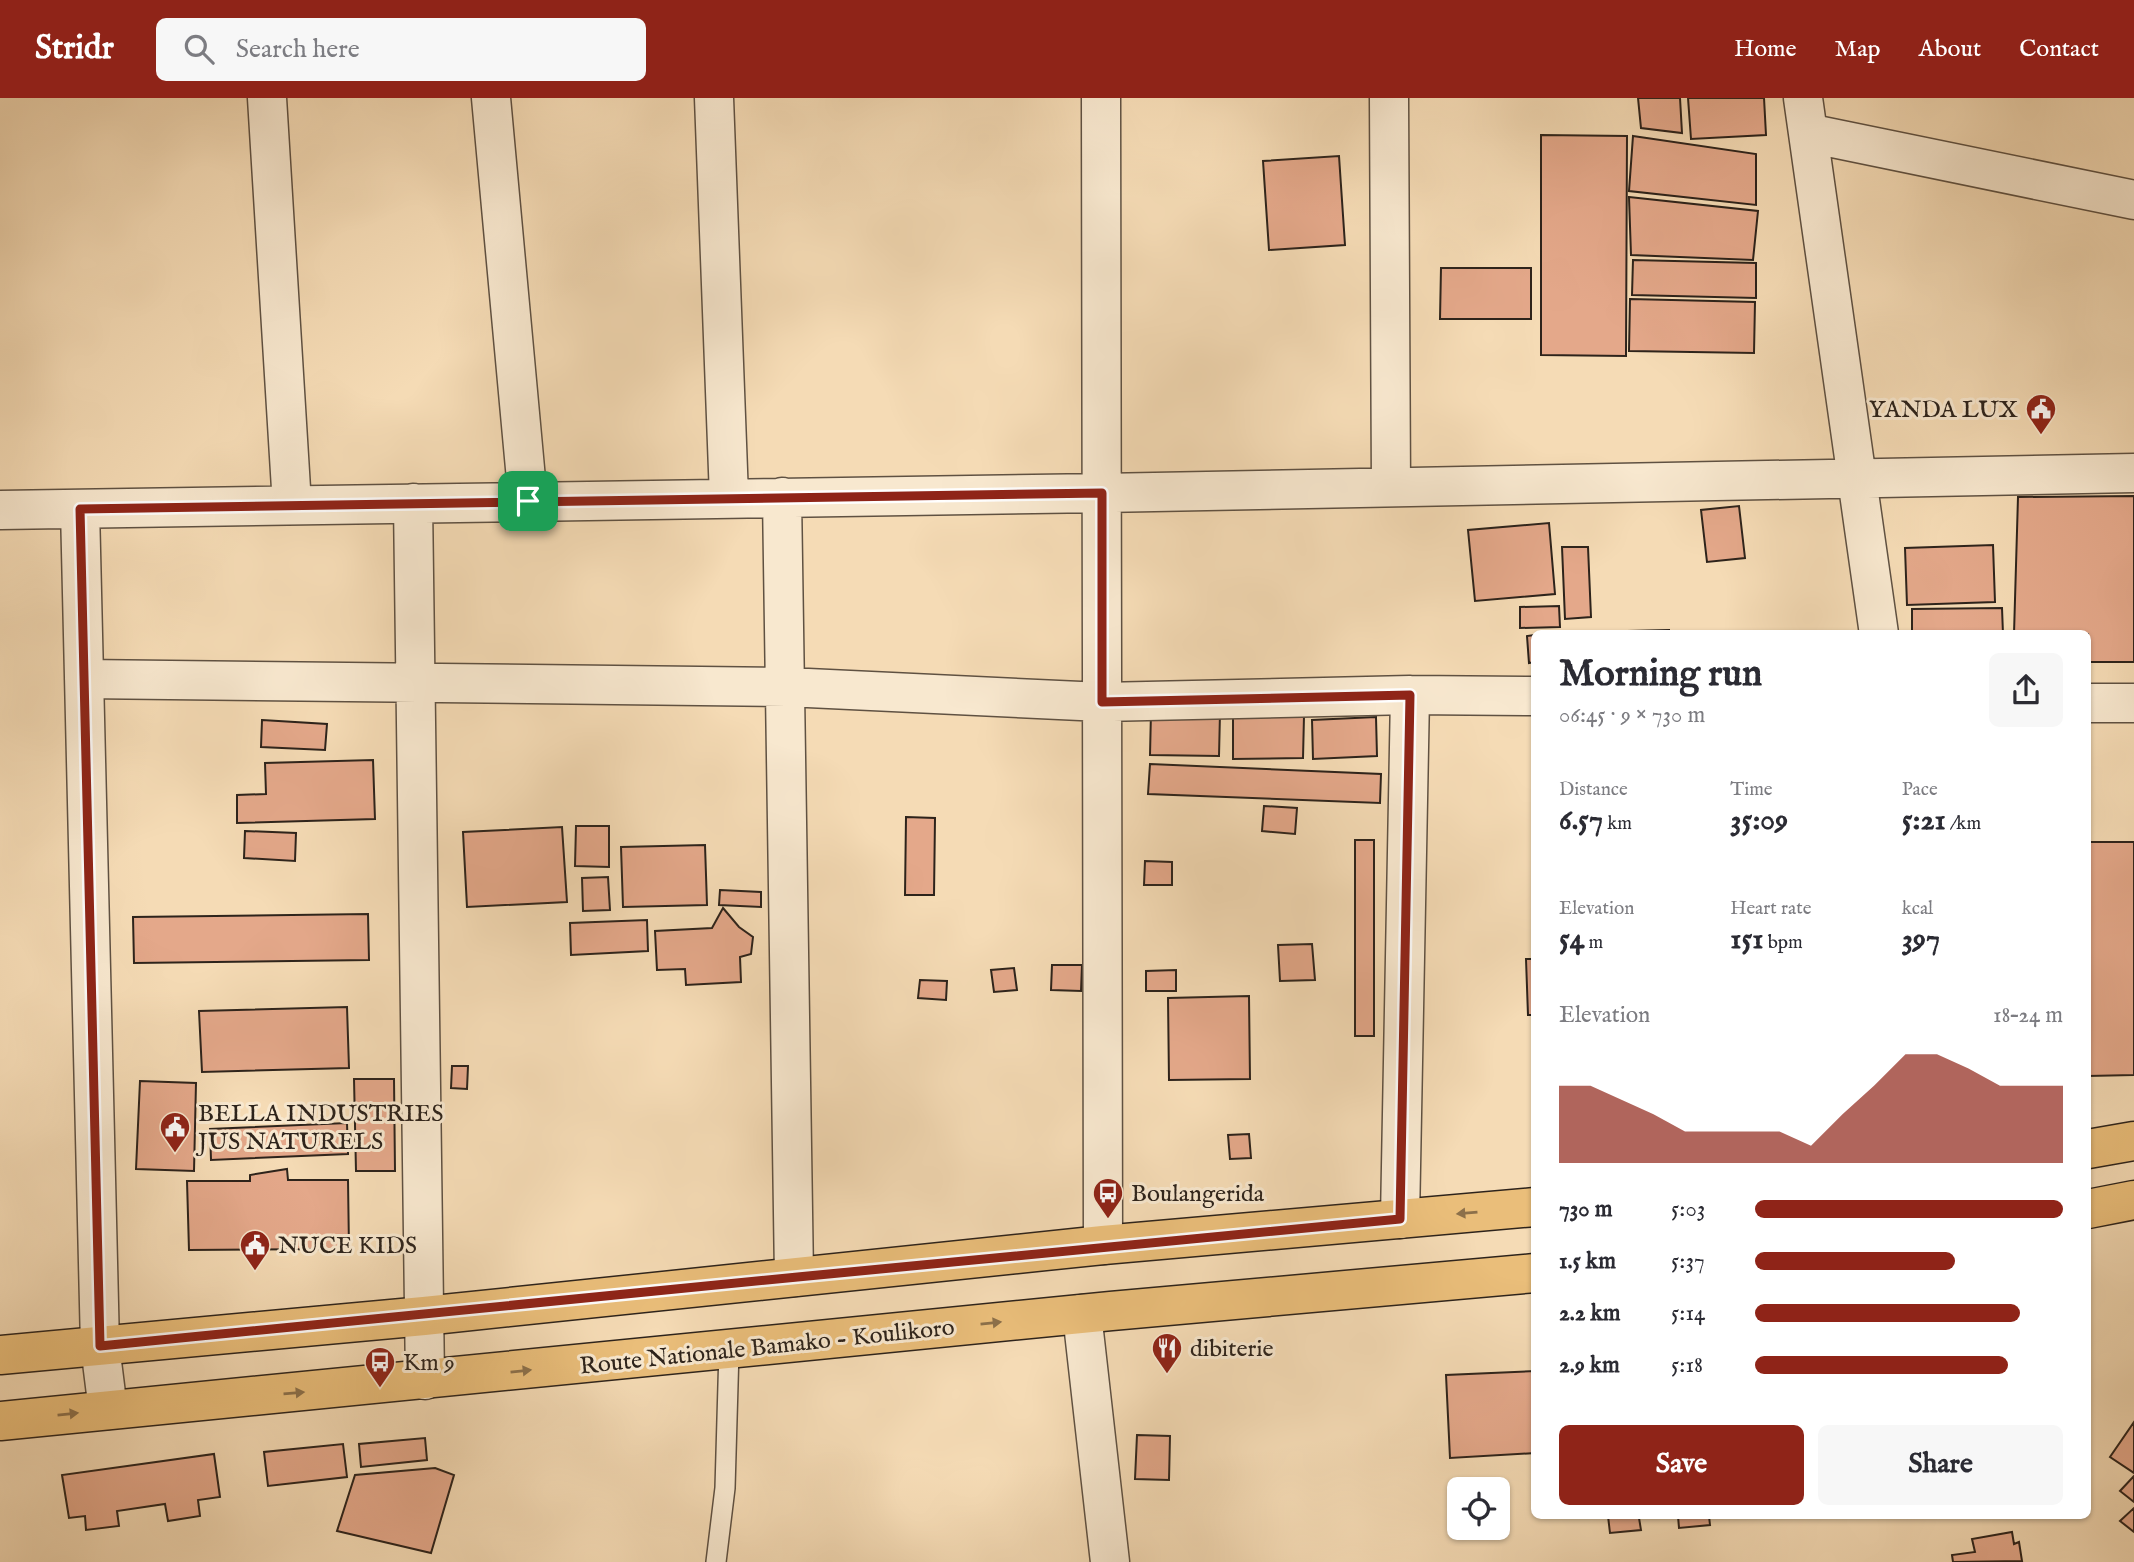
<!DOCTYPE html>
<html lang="en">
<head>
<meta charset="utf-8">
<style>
	:root { --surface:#fff; --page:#f7f7f7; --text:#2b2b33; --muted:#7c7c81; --accent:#8f2418 }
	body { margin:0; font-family:"IM FELL English",serif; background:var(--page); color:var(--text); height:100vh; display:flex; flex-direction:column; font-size:26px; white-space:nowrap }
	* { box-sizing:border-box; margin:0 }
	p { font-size:23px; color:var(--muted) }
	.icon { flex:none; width:38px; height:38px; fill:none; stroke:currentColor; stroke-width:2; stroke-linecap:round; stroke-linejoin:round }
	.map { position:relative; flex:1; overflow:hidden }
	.sheet { position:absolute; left:1531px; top:532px; width:560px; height:889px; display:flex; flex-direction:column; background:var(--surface); border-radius:10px; box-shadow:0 2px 5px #0004 }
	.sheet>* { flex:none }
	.controls { position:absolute; left:1447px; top:1379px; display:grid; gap:14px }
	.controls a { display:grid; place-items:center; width:63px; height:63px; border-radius:10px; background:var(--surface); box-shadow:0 2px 5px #0004; font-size:35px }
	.pin { position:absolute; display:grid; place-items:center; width:60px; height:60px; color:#fff; margin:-30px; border-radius:14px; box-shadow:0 4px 10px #0006 }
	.round { display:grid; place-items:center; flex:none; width:74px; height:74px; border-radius:10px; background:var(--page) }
	.head { display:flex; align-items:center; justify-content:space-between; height:119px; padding:0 28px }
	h1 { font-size:38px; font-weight:700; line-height:52px }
	.stats { display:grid; grid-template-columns:repeat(3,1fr); gap:10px; height:119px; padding:7px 28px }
	.stats div { display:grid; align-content:center }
	.stats b { font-size:30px; font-weight:700 }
	.stats small { font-size:19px; font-weight:400 }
	.stats p { font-size:19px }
	.chart { height:196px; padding:14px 28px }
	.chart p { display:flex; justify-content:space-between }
	.chart svg { width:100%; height:126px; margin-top:7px; fill:var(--accent); opacity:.7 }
	.button { display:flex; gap:14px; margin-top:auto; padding:14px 28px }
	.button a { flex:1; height:80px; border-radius:10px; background:var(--accent); color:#fff; font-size:28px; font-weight:700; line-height:80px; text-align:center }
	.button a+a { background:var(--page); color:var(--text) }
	ul { padding:0 28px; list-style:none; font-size:23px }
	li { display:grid; grid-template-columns:112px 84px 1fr; align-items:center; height:52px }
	li i { height:18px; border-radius:9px; background:var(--accent) }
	header { display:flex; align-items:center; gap:42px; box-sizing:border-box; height:98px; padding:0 35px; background:var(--accent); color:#fff }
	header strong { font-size:33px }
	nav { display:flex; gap:38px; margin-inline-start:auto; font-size:24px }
	.search { width:490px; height:63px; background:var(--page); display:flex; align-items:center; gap:18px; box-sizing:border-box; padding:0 24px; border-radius:10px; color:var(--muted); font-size:26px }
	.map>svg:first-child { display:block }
	.building { fill:#e4a88a; stroke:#2d231b; stroke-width:2 }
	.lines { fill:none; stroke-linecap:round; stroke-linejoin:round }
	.lane-casing { stroke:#5f5142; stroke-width:22 }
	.street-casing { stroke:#5f5142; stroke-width:41 }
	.primary-casing { stroke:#2d231b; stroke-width:41 }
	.lane { stroke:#f8e8cf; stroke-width:19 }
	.street { stroke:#f8e8cf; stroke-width:38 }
	.primary { stroke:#eabe7a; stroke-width:38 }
	.oneway { fill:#8c704a }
	.route-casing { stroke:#fff; stroke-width:14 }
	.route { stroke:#8f2418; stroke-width:9 }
	.labels { text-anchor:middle; stroke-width:6; stroke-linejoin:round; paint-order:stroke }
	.poi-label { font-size:24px; fill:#2d231b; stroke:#f8e8cf; text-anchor:start }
	.street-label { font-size:24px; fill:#2d231b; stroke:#f8e8cf }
</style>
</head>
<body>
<header>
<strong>Stridr</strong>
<div class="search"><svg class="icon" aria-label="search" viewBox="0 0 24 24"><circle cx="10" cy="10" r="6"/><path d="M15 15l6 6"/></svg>Search here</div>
<nav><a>Home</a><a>Map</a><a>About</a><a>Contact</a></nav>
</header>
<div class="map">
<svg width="2134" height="1464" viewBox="0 0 2134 1464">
	<rect width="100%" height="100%" fill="#f5dbb5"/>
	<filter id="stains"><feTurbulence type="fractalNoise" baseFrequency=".00286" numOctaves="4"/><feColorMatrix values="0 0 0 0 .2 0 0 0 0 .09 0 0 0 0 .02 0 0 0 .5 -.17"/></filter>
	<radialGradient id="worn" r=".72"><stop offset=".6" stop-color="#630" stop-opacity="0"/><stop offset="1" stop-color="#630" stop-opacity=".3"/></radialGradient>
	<path class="building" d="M 1638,0 L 1680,0 L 1682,35 L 1641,30 Z
		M 1688,0 L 1764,0 L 1766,37 L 1691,41 Z
		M 1541,37 L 1627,38 L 1626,258 L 1541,257 Z
		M 1633,38 L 1756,56 L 1756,107 L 1629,93 Z
		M 1339,58 L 1345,147 L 1269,152 L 1263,63 Z
		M 1629,99 L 1758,113 L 1753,162 L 1631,157 Z
		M 1633,162 L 1756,165 L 1756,200 L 1632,197 Z
		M 1441,170 L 1531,170 L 1531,221 L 1440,221 Z
		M 1630,201 L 1755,204 L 1754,255 L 1629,253 Z
		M 2134,398 L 2134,564 L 2088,564 L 2088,536 L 2014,536 L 2018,399 Z
		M 1739,408 L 1745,460 L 1707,464 L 1701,412 Z
		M 1549,425 L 1555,496 L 1475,503 L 1468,432 Z
		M 1993,447 L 1995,504 L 1907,507 L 1905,450 Z
		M 1562,449 L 1588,449 L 1591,519 L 1565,521 Z
		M 1559,508 L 1560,529 L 1520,530 L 1520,509 Z
		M 2002,510 L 2003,536 L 1912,536 L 1912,511 Z
		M 1669,532 L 1669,536 L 1628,536 L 1628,533 Z
		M 1535,537 L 1535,564 L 1529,565 L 1527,538 Z
		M 1151,614 L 1220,615 L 1219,658 L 1150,657 Z
		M 1233,618 L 1304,618 L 1303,660 L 1233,661 Z
		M 1376,619 L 1377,658 L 1313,661 L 1312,622 Z
		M 262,622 L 327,626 L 325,652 L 261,649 Z
		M 373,662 L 375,721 L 237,725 L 237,697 L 266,696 L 265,665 Z
		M 1150,666 L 1381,676 L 1380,705 L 1148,696 Z
		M 1264,708 L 1297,710 L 1295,736 L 1262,733 Z
		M 906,719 L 935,720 L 934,797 L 905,797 Z
		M 576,728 L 609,728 L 609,769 L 575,768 Z
		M 562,729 L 567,804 L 467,809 L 463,734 Z
		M 245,733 L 296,735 L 295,763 L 244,760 Z
		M 1355,742 L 1374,742 L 1374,938 L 1355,938 Z
		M 2088,744 L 2134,744 L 2134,977 L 2088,978 Z
		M 705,747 L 707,807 L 623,809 L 621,749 Z
		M 1145,763 L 1172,764 L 1172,787 L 1144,787 Z
		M 608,779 L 610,812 L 583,813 L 582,780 Z
		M 720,792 L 761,794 L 761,809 L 719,807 Z
		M 723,810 L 739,829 L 753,839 L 751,856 L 740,859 L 741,884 L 686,887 L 685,871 L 657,872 L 655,833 L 712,830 Z
		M 368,816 L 369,862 L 134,865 L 133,819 Z
		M 647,822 L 648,853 L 571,857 L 570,825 Z
		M 1312,846 L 1315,882 L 1280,883 L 1278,847 Z
		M 1526,861 L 1535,861 L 1535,917 L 1528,917 Z
		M 1052,867 L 1082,867 L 1081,893 L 1051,892 Z
		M 1014,870 L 1017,892 L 994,894 L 991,872 Z
		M 1176,872 L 1176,893 L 1146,893 L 1146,873 Z
		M 920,882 L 947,883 L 946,902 L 918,900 Z
		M 1249,898 L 1250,981 L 1169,982 L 1168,900 Z
		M 347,909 L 349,970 L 202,974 L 199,913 Z
		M 452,968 L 468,968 L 467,991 L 451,990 Z
		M 354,981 L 394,981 L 395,1073 L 356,1073 Z
		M 140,983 L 196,985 L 194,1073 L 136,1071 Z
		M 347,1025 L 348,1056 L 211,1062 L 210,1031 Z
		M 1249,1036 L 1251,1060 L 1230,1061 L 1228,1037 Z
		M 287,1071 L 288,1082 L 348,1082 L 349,1151 L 189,1152 L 187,1083 L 250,1083 L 250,1077 Z
		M 1535,1273 L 1535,1355 L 1450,1360 L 1446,1277 Z
		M 2134,1324 L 2134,1375 L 2110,1359 Z
		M 1137,1337 L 1170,1338 L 1169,1382 L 1135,1381 Z
		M 425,1340 L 427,1362 L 361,1369 L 359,1346 Z
		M 343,1346 L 347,1379 L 268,1388 L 264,1354 Z
		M 214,1356 L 220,1399 L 198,1402 L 200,1418 L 168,1423 L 165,1406 L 117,1413 L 119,1428 L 86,1432 L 85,1418 L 69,1420 L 62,1377 Z
		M 435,1370 L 454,1377 L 431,1455 L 337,1433 L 355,1377 Z
		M 2134,1378 L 2134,1404 L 2120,1393 Z
		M 2134,1410 L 2134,1434 L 2120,1423 Z
		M 1608,1418 L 1666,1418 L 1639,1420 L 1641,1432 L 1610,1435 Z
		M 1678,1418 L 1709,1418 L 1710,1427 L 1679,1430 Z
		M 2012,1434 L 2014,1446 L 2019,1444 L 2022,1463 L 1953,1464 L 1952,1457 L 1975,1454 L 1972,1441 Z"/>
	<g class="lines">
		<g class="lane-casing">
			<path id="lane" d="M 716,1464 L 725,1390 L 729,1252"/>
		</g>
		<g class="street-casing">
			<path id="street" d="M 267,0 L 292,407
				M 491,0 L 528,403
				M 714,0 L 729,399
				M 1101,0 L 1103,1147
				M 1389,0 L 1391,388
				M 1803,0 L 1879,536
				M 1808,35 L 2134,102
				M 782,399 L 794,1179
				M 413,405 L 425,1282
				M 80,411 L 100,1248 L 108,1312
				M 0,412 L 1102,395 L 2134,375
				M 84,581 L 787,589 L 1102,604 L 1410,597 L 1535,598
				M 2088,605 L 2134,605
				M 1400,1121 L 1410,597
				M 1082,1216 L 1110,1464"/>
		</g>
		<g class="primary-casing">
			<path id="primary" d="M 2088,1051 L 2134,1043
				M 2088,1111 L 2134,1102
				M 0,1257 L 424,1218 L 1103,1147 L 1535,1109
				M 0,1323 L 1111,1213 L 1535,1175"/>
		</g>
		<use href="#lane" class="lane"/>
		<use href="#street" class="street"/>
		<use href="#primary" class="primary"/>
	</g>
	<defs><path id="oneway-solid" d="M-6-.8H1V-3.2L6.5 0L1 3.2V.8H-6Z" transform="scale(1.75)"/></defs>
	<g class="oneway">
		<use href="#oneway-solid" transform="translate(1467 1115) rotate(175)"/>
		<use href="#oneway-solid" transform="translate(991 1225) rotate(-6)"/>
		<use href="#oneway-solid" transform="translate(521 1273) rotate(-6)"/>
		<use href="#oneway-solid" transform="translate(294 1295) rotate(-5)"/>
		<use href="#oneway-solid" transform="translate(68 1316) rotate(-6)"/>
	</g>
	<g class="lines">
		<g class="route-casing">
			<path id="route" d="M 1102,395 L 1102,604 L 1410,597 L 1400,1121 C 966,1160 534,1207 100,1248 L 80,411 Z"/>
		</g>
		<use href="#route" class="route"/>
	</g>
	<defs>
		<g id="civic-pin" transform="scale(1.575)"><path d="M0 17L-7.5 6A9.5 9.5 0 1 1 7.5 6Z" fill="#8f2418" stroke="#f8e8cf"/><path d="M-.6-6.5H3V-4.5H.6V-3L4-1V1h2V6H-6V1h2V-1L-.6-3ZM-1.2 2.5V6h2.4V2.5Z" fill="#fff"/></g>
		<g id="bus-pin" transform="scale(1.575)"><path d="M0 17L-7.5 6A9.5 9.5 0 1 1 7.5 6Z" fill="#8f2418" stroke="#f8e8cf"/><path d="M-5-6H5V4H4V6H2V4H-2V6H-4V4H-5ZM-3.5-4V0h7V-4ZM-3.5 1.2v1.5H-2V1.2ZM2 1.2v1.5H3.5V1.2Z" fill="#fff"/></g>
		<g id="restaurant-pin" transform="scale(1.575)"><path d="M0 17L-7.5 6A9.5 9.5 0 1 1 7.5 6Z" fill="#8f2418" stroke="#f8e8cf"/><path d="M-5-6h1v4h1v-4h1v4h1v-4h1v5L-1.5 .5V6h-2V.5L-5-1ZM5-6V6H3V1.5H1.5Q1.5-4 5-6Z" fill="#fff"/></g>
	</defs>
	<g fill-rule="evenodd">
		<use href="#civic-pin" x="2041" y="311"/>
		<use href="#civic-pin" x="175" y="1029"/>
		<use href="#bus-pin" x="1108" y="1095"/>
		<use href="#civic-pin" x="255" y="1147"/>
		<use href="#restaurant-pin" x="1167" y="1250"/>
		<use href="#bus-pin" x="380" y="1264"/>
	</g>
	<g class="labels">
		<g class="poi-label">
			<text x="2018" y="319" text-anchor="end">YANDA LUX</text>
			<text x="198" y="1023">BELLA INDUSTRIES<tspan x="198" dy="28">JUS NATURELS</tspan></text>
			<text x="1131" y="1103">Boulangerida</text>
			<text x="278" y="1155">NUCE KIDS</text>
			<text x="1190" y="1258">dibiterie</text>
			<text x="403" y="1272">Km 9</text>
		</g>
		<g class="street-label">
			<text transform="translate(767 1248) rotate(-6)" y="8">Route Nationale Bamako - Koulikoro</text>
		</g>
	</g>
	<rect width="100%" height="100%" filter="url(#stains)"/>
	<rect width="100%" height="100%" fill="url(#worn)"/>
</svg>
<div class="controls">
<a><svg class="icon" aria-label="locate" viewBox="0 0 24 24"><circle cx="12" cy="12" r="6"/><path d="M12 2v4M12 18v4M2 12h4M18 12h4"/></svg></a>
</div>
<div class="pin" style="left:528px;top:403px;background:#1e9e55"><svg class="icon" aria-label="arrive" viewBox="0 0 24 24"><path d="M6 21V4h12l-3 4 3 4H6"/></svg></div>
<section class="sheet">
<div class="head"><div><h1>Morning run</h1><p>06:45 · 9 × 730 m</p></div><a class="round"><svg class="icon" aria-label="share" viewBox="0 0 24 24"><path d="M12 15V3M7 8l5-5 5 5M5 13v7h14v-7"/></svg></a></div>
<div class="stats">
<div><p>Distance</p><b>6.57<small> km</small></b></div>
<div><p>Time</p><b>35:09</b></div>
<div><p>Pace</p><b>5:21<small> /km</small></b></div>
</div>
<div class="stats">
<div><p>Elevation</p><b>54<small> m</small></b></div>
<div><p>Heart rate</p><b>151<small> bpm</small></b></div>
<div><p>kcal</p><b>397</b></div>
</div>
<div class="chart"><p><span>Elevation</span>18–24 m</p>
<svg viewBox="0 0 160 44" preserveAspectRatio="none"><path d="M0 44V17L10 17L20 22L30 27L40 33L50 33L60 33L70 33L80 38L90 27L100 17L110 6L120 6L130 11L140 17L150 17L160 17V44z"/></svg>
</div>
<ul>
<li><b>730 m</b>5:03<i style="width:100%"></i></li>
<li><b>1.5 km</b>5:37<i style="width:65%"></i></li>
<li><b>2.2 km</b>5:14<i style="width:86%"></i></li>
<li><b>2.9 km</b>5:18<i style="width:82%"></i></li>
</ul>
<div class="button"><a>Save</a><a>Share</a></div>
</section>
</div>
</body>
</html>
